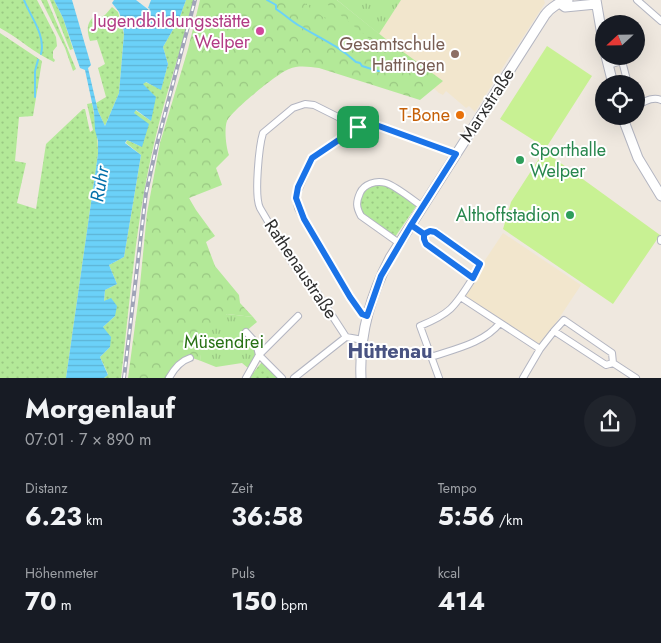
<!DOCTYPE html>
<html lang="de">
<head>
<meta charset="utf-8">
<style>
	:root { --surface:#171b24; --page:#20242c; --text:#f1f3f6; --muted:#9ea1a6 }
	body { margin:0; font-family:Jost,sans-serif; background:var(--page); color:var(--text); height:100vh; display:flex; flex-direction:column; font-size:19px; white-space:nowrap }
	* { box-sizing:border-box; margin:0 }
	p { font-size:16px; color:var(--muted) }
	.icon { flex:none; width:28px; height:28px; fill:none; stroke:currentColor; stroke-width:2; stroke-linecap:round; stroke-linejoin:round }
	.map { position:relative; height:378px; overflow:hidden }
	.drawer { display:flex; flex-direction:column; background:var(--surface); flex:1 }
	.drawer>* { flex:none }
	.needle { width:32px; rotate:248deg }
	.fabs { position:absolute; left:595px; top:15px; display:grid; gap:10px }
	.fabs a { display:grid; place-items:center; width:50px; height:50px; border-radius:50%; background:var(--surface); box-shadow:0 5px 20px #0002; font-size:25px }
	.pin { position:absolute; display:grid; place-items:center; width:42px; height:42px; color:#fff; margin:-21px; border-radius:10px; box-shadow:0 2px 8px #0006 }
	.round { display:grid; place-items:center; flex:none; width:52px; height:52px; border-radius:26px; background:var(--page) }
	.overview { display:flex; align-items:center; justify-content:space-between; height:85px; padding:0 25px }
	h1 { font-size:28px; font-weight:700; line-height:38px }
	.figures { display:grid; grid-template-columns:repeat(3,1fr); gap:8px; height:85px; padding:5px 25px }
	.figures div { display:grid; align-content:center }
	.figures b { font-size:25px; font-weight:700 }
	.figures small { font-size:14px; font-weight:400 }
	.figures p { font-size:14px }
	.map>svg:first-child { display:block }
	.education { fill:#f2e6cd }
	.grass { fill:url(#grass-dots) }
	.forest { fill:url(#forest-crowns) }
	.park { fill:url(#park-tufts) }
	.pitch { fill:#c8f193 }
	.water { fill:url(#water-rules) }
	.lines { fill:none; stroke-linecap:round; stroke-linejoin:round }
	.stream { stroke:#6bd1f8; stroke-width:2 }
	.street-casing { stroke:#b3b5c1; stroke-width:8 }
	.secondary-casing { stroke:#b3b5c1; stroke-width:11 }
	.street { stroke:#fff; stroke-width:6 }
	.secondary { stroke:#fff; stroke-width:9 }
	.rail-casing { stroke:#a0a4b8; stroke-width:4 }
	.rail { stroke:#fff; stroke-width:2; stroke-dasharray:5.5; stroke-linecap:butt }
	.route-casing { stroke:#fff; stroke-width:10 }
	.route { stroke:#1a73e8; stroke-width:6 }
	.hotel-dot { fill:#d1479c; stroke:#fff; stroke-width:2 }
	.education-dot { fill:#8d6e63; stroke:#fff; stroke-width:2 }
	.food-dot { fill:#e8710a; stroke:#fff; stroke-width:2 }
	.leisure-dot { fill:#2e9e5b; stroke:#fff; stroke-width:2 }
	.labels { text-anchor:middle; stroke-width:4; stroke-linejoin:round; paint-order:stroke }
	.hotel-label { font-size:18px; fill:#b23c85; stroke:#fff; text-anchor:end }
	.education-label { font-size:18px; fill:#785e54; stroke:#fff; text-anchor:end }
	.street-label { font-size:18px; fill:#2d2d2d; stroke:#fff }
	.food-label { font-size:18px; fill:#c56008; stroke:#fff; text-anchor:end }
	.leisure-label { font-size:18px; fill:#27864d; stroke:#fff; text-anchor:start }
	.park-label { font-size:18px; fill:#287115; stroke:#fff }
	.water-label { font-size:19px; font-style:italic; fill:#036faa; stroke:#fff }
	.quarter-label { font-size:20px; font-weight:bold; fill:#495382; stroke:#fff }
</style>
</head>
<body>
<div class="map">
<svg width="661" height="378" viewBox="0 0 661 378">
	<defs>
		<pattern id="grass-dots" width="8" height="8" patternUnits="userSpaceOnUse" patternTransform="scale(1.25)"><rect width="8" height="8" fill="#b3e998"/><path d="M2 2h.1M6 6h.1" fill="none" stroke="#9ac883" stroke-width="1.8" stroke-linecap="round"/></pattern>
		<pattern id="forest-crowns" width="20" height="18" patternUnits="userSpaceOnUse" patternTransform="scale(1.25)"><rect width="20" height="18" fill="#b3e998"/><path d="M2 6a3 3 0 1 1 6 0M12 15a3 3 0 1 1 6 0" fill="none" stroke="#9ac883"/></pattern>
		<pattern id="park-tufts" width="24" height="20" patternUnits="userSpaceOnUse" patternTransform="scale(1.25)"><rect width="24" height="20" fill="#b3e998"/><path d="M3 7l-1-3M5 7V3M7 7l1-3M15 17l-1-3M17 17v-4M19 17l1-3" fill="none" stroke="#9ac883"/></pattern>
		<pattern id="water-rules" width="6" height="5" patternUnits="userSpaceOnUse" patternTransform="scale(1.25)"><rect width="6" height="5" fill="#6bd1f8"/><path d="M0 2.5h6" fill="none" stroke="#5db4d5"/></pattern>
	</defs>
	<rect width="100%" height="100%" fill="#efe8df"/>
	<path class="education" d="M 401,0 L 544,0 L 545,3 L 516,48 L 508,59 L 475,112 L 469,106 L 466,108 L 446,91 L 443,95 L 439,93 L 377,36 Z
		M 503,233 L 581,285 L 540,347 L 462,295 Z"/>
	<path class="grass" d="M 0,0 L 37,0 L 56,37 L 57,46 L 53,51 L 53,58 L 55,60 L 54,62 C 34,53 19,38 0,28 Z
		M 41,0 L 47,0 L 76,69 L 73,71 L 65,48 Z
		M 50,0 L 54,0 L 63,18 L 73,49 L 70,50 Z
		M 186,0 L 194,0 C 182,48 165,95 154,144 C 136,220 130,300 121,378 L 104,378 L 108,374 L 100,357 L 110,347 L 103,327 L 115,316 L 104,302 L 105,290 L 117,284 L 109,265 L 124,257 L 141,155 L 126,143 L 127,140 L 142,147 L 134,113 L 135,110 L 151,121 L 143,84 L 145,82 L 161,89 L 168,64 L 163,47 L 179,19 Z
		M 112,7 L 118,12 L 124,34 L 119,93 L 105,126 L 98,111 L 96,103 L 106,97 L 98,68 L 105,64 L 97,40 L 90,41 C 87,31 86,24 94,16 L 99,18 L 105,15 Z
		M 0,33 L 42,61 L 33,116 L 19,117 L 15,161 L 26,163 L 17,203 L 36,209 L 46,144 L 83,109 L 85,109 L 90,132 L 93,130 L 87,104 L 92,103 C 95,119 98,137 98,154 L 66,378 L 0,378 Z
		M 373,184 L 387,185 L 417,205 L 395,237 L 361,215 L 358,209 L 363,190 Z
		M 262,362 L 280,378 L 249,378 Z"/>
	<path class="forest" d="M 200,0 L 337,0 L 387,40 L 443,81 L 420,100 L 319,68 C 309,67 299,65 289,69 C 278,73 231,111 227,121 C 224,129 226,147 229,155 L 216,168 L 222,185 L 189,198 L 196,210 L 215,236 L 206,242 L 215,266 L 239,295 L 240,303 L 253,317 L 227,314 L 199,341 L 201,361 L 187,356 L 169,371 L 167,378 L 128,378 L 139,295 L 147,213 L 160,143 L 188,49 Z"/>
	<path class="park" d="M 300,0 L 322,0 L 371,40 L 364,47 Z
		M 337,0 L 401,0 L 379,34 Z
		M 227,314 L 253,317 L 257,322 L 245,332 L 254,343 L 257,354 L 248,368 L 242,363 L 216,367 L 201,361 L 198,341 L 205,326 Z"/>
	<path class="pitch" d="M 547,46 L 592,76 L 546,148 L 500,119 Z
		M 544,151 L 660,235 L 613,304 L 503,229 L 511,202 Z"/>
	<path class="water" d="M 54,0 L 72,0 L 91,65 L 88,68 L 98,111 L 105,126 L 119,93 L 124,34 L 122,21 L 119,12 L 112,3 L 114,0 L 136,0 L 149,10 L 150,9 L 148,8 L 151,0 L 186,0 L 179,19 L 163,47 L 168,64 L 161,90 L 146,82 L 143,84 L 156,97 L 151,121 L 136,110 L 134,113 L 149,124 L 142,147 L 127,140 L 125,143 L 141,155 L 124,257 L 109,265 L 117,284 L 105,290 L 104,301 L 111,298 L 117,306 L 115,316 L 103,327 L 111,337 L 110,347 L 100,357 L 108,375 L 104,378 L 66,378 L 98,154 L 98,141 L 95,130 L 94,112 L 85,70 L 80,68 L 63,18 Z"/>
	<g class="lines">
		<path class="stream" d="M 24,0 C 30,16 46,35 41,54
			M 267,0 L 276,5 L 276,9 C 284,14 291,21 298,25 C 318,37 339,46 356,62 L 360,63 L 362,66 L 378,71 L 390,71
			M 35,97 L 35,71 L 38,60"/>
		<g class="street-casing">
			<path id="street" d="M 637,0 L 661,21
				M 608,65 L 622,61 L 628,84
				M 636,106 C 644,102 653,96 661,100
				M 411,225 L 424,234
				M 430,231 L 435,231 L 480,264 L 473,278 L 426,244 L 424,239 L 424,234 Z
				M 661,239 L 661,241
				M 399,243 L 361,216 C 356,207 356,202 360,193 C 364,184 376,180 386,183 C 396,186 414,201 423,207
				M 462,298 L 540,349
				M 367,316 C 354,310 308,226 298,208 L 296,198 L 297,193 L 312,158 L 358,127 L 375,125 L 456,154
				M 246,332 L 256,343 L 259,355 L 298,316
				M 346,337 L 318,294 L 293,264 L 260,208 C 254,196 259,146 263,133 L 293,108 L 305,104 L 314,105 L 358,127
				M 431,357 C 455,349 484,343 500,323
				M 613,363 L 636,378
				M 169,378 C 174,369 180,361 190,358
				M 246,378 L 259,355 L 282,378
				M 294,378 L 346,337 L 363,340
				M 439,378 L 420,326 C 452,313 455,306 473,278
				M 523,378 L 540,349 L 554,331 L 606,365 L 613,363 L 612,353 L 564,320 L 554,331"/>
		</g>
		<g class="secondary-casing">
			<path id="secondary" d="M 596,0 L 604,47
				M 561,4 L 565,7 L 596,4
				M 606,56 L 613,84
				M 622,116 L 638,158 L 661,196
				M 361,378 C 359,335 370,296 390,258 L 545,15 C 550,8 561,1 568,0"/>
		</g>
		<use href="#street" class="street"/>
		<use href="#secondary" class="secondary"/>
		<g class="rail-casing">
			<path id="rail" d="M 124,378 L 146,193 L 157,144 L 195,0"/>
		</g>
		<use href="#rail" class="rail"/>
	</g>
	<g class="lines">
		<g class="route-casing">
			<path id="route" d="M 358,127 L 376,125 L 456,154 L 411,225 L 424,234 L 424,239 L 426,244 L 473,278 L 480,264 L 435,232 L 430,231 L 424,234 L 411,225 L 381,276 L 367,316 L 362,314 L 350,297 L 304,219 L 296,198 L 298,187 L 312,158 L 358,127"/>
		</g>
		<use href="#route" class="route"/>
	</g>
	<circle class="hotel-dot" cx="260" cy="31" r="5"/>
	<circle class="education-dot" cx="455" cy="54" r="5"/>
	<circle class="food-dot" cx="460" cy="115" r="5"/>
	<g class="leisure-dot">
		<circle cx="520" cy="160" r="5"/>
		<circle cx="570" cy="215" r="5"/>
	</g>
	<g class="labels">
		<g class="hotel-label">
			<text x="250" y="27">Jugendbildungsstätte<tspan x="250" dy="21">Welper</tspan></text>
		</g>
		<g class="education-label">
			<text x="445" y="50">Gesamtschule<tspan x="445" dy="21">Hattingen</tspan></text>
		</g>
		<g class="street-label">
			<text transform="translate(487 105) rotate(-57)" y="6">Marxstraße</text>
			<text transform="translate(301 269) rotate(56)" y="6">Rathenaustraße</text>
		</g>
		<g class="food-label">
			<text x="450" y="121">T-Bone</text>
		</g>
		<g class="leisure-label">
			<text x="530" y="156">Sporthalle<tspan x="530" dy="21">Welper</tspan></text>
			<text x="560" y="221" text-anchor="end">Althoffstadion</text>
		</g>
		<g class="park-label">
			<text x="224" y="348">Müsendrei</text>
		</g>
		<g class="water-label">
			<text transform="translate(99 184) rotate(-81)" y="7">Ruhr</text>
		</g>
		<g class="quarter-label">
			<text x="390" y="358">Hüttenau</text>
		</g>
	</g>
</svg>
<div class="fabs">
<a><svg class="needle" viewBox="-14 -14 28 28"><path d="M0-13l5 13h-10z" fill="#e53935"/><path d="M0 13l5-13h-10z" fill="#9ea1a6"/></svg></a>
<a><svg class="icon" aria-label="locate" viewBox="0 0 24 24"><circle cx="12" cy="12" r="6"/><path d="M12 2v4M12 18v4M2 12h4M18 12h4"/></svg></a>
</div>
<div class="pin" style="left:358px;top:127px;background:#1e9e55"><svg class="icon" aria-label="arrive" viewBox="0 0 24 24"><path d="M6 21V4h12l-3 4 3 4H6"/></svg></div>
</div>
<section class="drawer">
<div class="overview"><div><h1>Morgenlauf</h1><p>07:01 · 7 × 890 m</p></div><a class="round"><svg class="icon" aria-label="share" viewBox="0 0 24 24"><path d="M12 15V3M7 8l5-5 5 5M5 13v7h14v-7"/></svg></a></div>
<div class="figures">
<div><p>Distanz</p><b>6.23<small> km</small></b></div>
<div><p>Zeit</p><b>36:58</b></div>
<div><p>Tempo</p><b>5:56<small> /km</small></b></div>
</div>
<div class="figures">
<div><p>Höhenmeter</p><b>70<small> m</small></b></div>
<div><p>Puls</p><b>150<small> bpm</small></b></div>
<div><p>kcal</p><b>414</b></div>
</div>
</section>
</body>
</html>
